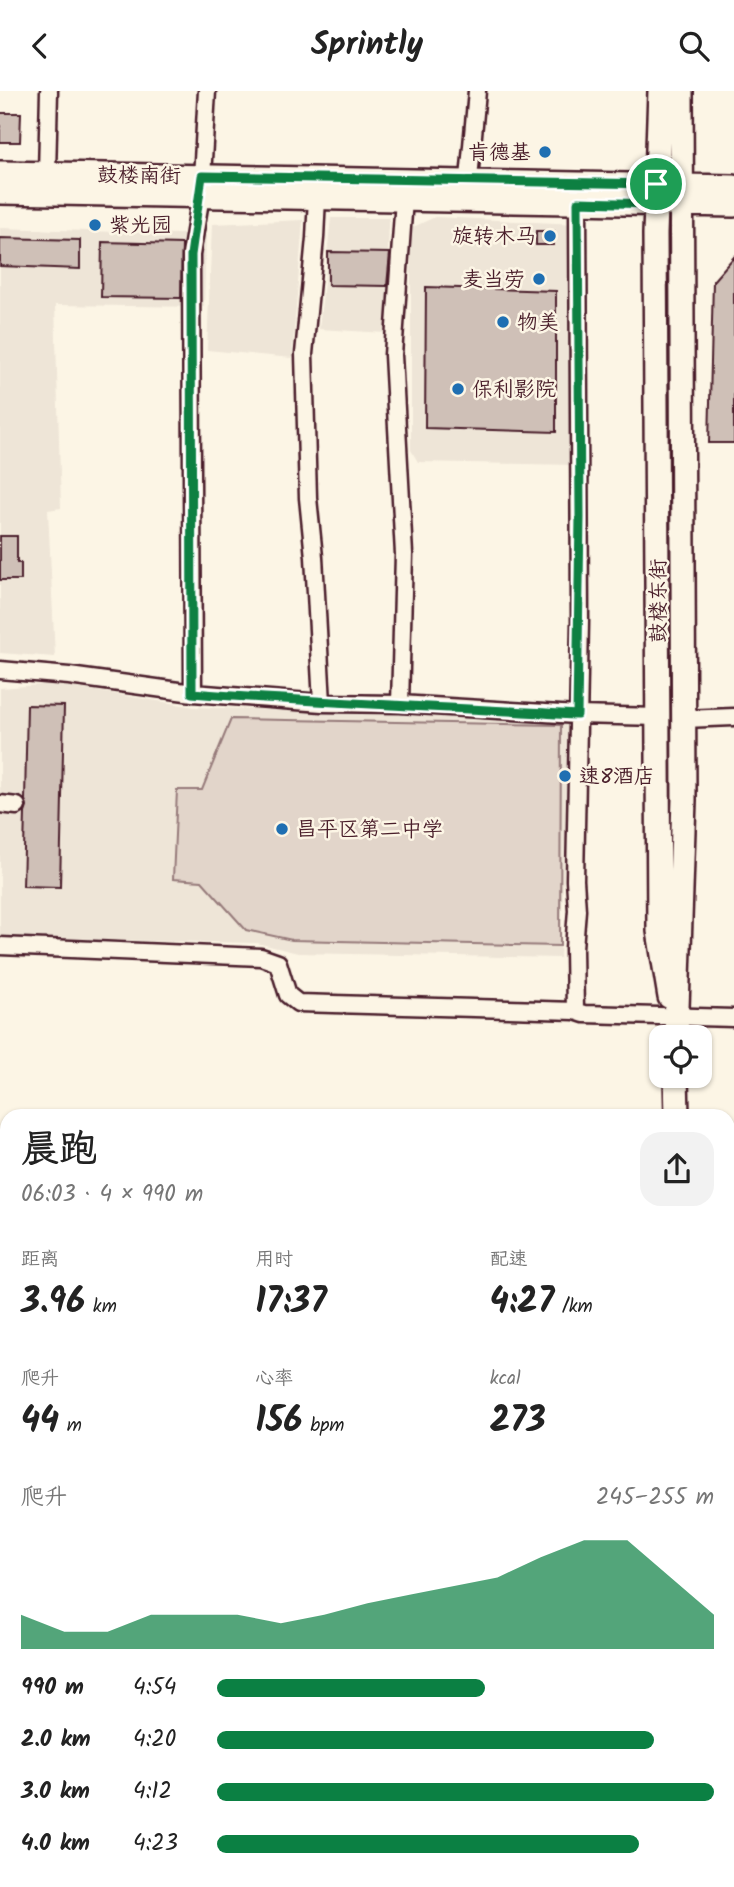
<!DOCTYPE html>
<html lang="zh">
<head>
<meta charset="utf-8">
<style>
	:root { --surface:#fff; --page:#f2f2f2; --text:#222; --muted:#767676; --accent:#0b8043 }
	body { margin:0; font-family:Kalam,"LXGW WenKai TC",sans-serif; background:var(--page); color:var(--text); height:100vh; display:flex; flex-direction:column; font-size:26px; white-space:nowrap }
	* { box-sizing:border-box; margin:0 }
	p { font-size:23px; color:var(--muted) }
	.icon { flex:none; width:38px; height:38px; fill:none; stroke:currentColor; stroke-width:2; stroke-linecap:round; stroke-linejoin:round }
	.map { position:relative; flex:1; overflow:hidden }
	.details { position:absolute; left:0px; top:1018px; width:735px; height:779px; display:flex; flex-direction:column; background:var(--surface); border-radius:21px 21px 0 0; box-shadow:0 2px 5px #0004 }
	.details>* { flex:none }
	.tools { position:absolute; left:649px; top:934px; display:grid; gap:14px }
	.tools a { display:grid; place-items:center; width:63px; height:63px; border-radius:14px; background:var(--surface); box-shadow:0 2px 5px #0004; font-size:35px }
	.pin { position:absolute; display:grid; place-items:center; width:60px; height:60px; color:#fff; margin:-30px; border:4px solid #fff; border-radius:50%; box-shadow:0 2px 7px #0007 }
	.round { display:grid; place-items:center; flex:none; width:74px; height:74px; border-radius:21px; background:var(--page) }
	.headline { display:flex; align-items:center; justify-content:space-between; height:119px; padding:0 21px }
	h1 { font-size:38px; font-weight:700; line-height:52px }
	.stats { display:grid; grid-template-columns:repeat(3,1fr); gap:10px; height:119px; padding:7px 21px }
	.stats div { display:grid; align-content:center }
	.stats b { font-size:35px; font-weight:700 }
	.stats small { font-size:19px; font-weight:400 }
	.stats p { font-size:19px }
	.chart { height:196px; padding:14px 21px }
	.chart p { display:flex; justify-content:space-between }
	.chart svg { width:100%; height:126px; margin-top:7px; fill:var(--accent); opacity:.7 }
	ul { padding:0 21px; list-style:none; font-size:23px }
	li { display:grid; grid-template-columns:112px 84px 1fr; align-items:center; height:52px }
	li i { height:18px; border-radius:9px; background:var(--accent) }
	header { display:flex; justify-content:space-between; align-items:center; height:91px; padding:0 21px; background:var(--surface); font-size:32px; font-weight:700 }
	.map>svg:first-child { display:block }
	.built { fill:#eee5d7 }
	.pitch { fill:#e2d5ca; stroke:#967a7a; stroke-width:2 }
	.building { fill:#cfc0b7; stroke:#4a1f2b; stroke-width:2 }
	.lines { fill:none; stroke-linecap:round; stroke-linejoin:round }
	.street-casing { stroke:#4a1f2b; stroke-width:21 }
	.secondary-casing { stroke:#4a1f2b; stroke-width:28 }
	.street { stroke:#fcf5e5; stroke-width:16 }
	.secondary { stroke:#fcf5e5; stroke-width:23 }
	.route-casing { stroke:#fff; stroke-width:14 }
	.route { stroke:#0b8043; stroke-width:9 }
	.poi-dot { fill:#1f6fb2; stroke:#fcf5e5; stroke-width:2.5 }
	.labels { text-anchor:middle; stroke-width:5; stroke-linejoin:round; paint-order:stroke }
	.poi-label { font-size:21px; fill:#4a1f2b; stroke:#fcf5e5; text-anchor:start }
	.street-label { font-size:21px; fill:#4a1f2b; stroke:#fcf5e5 }
</style>
</head>
<body>
<header><svg class="icon" aria-label="back" viewBox="0 0 24 24"><path d="M15 5l-7 7 7 7"/></svg>Sprintly<svg class="icon" aria-label="search" viewBox="0 0 24 24"><circle cx="10" cy="10" r="6"/><path d="M15 15l6 6"/></svg></header>
<div class="map">
<svg width="734" height="1796" viewBox="0 0 734 1796">
	<rect width="100%" height="100%" fill="#fcf5e5"/>
	<filter id="ink" filterUnits="userSpaceOnUse"><feTurbulence type="fractalNoise" baseFrequency=".0143" numOctaves="2"/><feDisplacementMap in="SourceGraphic" scale="14" xChannelSelector="R" yChannelSelector="G"/><feConvolveMatrix kernelMatrix="1 2 1 2 8 2 1 2 1" color-interpolation-filters="sRGB"/></filter>
	<g filter="url(#ink)">
		<path class="built" d="M 435,126 L 576,133 L 576,374 L 418,371 L 411,359 L 411,137 Z
			M 331,127 L 389,127 L 386,242 L 319,238 Z
			M 303,129 L 292,267 L 207,259 L 212,133 Z
			M 0,137 L 206,144 L 204,216 L 55,214 L 61,417 L 48,419 L 55,566 L 0,562 Z
			M 52,593 L 195,616 L 570,629 L 560,867 L 298,862 L 257,852 L 0,847 L 0,597 Z
			M 0,1184 L 7,1184 L 7,1320 L 0,1320 Z
			M 728,1200 L 734,1200 L 734,1757 L 728,1757 Z"/>
		<path class="pitch" d="M 231,628 L 561,634 L 560,855 L 292,849 L 246,839 L 202,790 L 173,788 L 177,699 L 202,699 Z"/>
		<path class="building" d="M 0,22 L 21,22 L 20,51 L 0,51 Z
			M 536,140 L 554,140 L 553,154 L 536,154 Z
			M 0,147 L 80,149 L 80,178 L 0,175 Z
			M 102,151 L 182,153 L 181,207 L 101,206 Z
			M 328,161 L 390,162 L 387,195 L 328,194 Z
			M 734,166 L 734,352 L 709,352 L 713,190 Z
			M 426,196 L 556,200 L 556,341 L 425,337 Z
			M 0,445 L 17,445 L 17,472 L 21,472 L 21,489 L 0,489 Z
			M 27,614 L 64,615 L 60,796 L 23,795 L 25,722 L 27,716 L 25,709 Z"/>
		<g class="lines">
			<g class="street-casing">
				<path id="street" d="M 47,83 L 49,0
					M 468,99 L 477,0
					M 317,106 L 315,147 L 304,263 L 308,407 L 314,466 L 322,612
					M 0,579 L 69,585 L 193,602 L 322,612 L 400,613 L 577,624 L 659,626
					M 193,602 L 191,164 L 201,104 L 207,0
					M 400,613 L 404,463 L 393,264 L 404,108
					M 684,628 L 734,626
					M 0,713 L 17,715
					M 0,855 L 261,866 L 278,872 L 288,904 L 298,912 L 575,920 L 584,923 L 734,927
					M 575,920 L 574,857 L 577,819 L 575,789 L 580,530 L 578,111
					M 728,1359 L 734,1541
					M 0,1465 L 7,1465
					M 0,1711 L 7,1711
					M 728,1771 L 734,1771"/>
			</g>
			<g class="secondary-casing">
				<path id="secondary" d="M 660,0 L 655,143 L 659,840 L 670,906
					M 0,82 L 734,96
					M 0,101 L 734,114
					M 676,947 L 684,709 L 681,0
					M 676,985 L 677,1026
					M 0,1142 L 7,1142
					M 728,1154 L 734,1154
					M 728,1172 L 734,1172
					M 651,1790 L 651,1796"/>
			</g>
			<use href="#street" class="street"/>
			<use href="#secondary" class="secondary"/>
		</g>
	</g>
	<g class="lines" filter="url(#ink)">
		<g class="route-casing">
			<path id="route" d="M 202,85 L 656,93 L 655,113 L 578,111 L 580,426 L 577,624 C 449,616 321,612 192,602 L 191,164 Z"/>
		</g>
		<use href="#route" class="route"/>
	</g>
	<g class="poi-dot">
		<circle cx="545" cy="61" r="7"/>
		<circle cx="95" cy="134" r="7"/>
		<circle cx="550" cy="145" r="7"/>
		<circle cx="539" cy="188" r="7"/>
		<circle cx="503" cy="231" r="7"/>
		<circle cx="458" cy="298" r="7"/>
		<circle cx="565" cy="685" r="7"/>
		<circle cx="282" cy="738" r="7"/>
	</g>
	<g class="labels">
		<g class="poi-label">
			<text x="531" y="68" text-anchor="end">肯德基</text>
			<text x="109" y="141">紫光园</text>
			<text x="536" y="152" text-anchor="end">旋转木马</text>
			<text x="525" y="195" text-anchor="end">麦当劳</text>
			<text x="517" y="238">物美</text>
			<text x="472" y="305">保利影院</text>
			<text x="579" y="692">速8酒店</text>
			<text x="296" y="745">昌平区第二中学</text>
		</g>
		<g class="street-label">
			<text transform="translate(139 84) rotate(1)" y="7">鼓楼南街</text>
			<text transform="translate(658 510) rotate(-90)" y="7">鼓楼东街</text>
		</g>
	</g>
</svg>
<div class="tools">
<a><svg class="icon" aria-label="locate" viewBox="0 0 24 24"><circle cx="12" cy="12" r="6"/><path d="M12 2v4M12 18v4M2 12h4M18 12h4"/></svg></a>
</div>
<div class="pin" style="left:656px;top:93px;background:#1e9e55"><svg class="icon" aria-label="arrive" viewBox="0 0 24 24"><path d="M6 21V4h12l-3 4 3 4H6"/></svg></div>
<section class="details">
<div class="headline"><div><h1>晨跑</h1><p>06:03 · 4 × 990 m</p></div><a class="round"><svg class="icon" aria-label="share" viewBox="0 0 24 24"><path d="M12 15V3M7 8l5-5 5 5M5 13v7h14v-7"/></svg></a></div>
<div class="stats">
<div><p>距离</p><b>3.96<small> km</small></b></div>
<div><p>用时</p><b>17:37</b></div>
<div><p>配速</p><b>4:27<small> /km</small></b></div>
</div>
<div class="stats">
<div><p>爬升</p><b>44<small> m</small></b></div>
<div><p>心率</p><b>156<small> bpm</small></b></div>
<div><p>kcal</p><b>273</b></div>
</div>
<div class="chart"><p><span>爬升</span>245–255 m</p>
<svg viewBox="0 0 160 44" preserveAspectRatio="none"><path d="M0 44V32L10 38L20 38L30 32L40 32L50 32L60 35L70 32L80 28L90 25L100 22L110 19L120 12L130 6L140 6L150 19L160 32V44z"/></svg>
</div>
<ul>
<li><b>990 m</b>4:54<i style="width:54%"></i></li>
<li><b>2.0 km</b>4:20<i style="width:88%"></i></li>
<li><b>3.0 km</b>4:12<i style="width:100%"></i></li>
<li><b>4.0 km</b>4:23<i style="width:85%"></i></li>
</ul>
</section>
</div>
</body>
</html>
